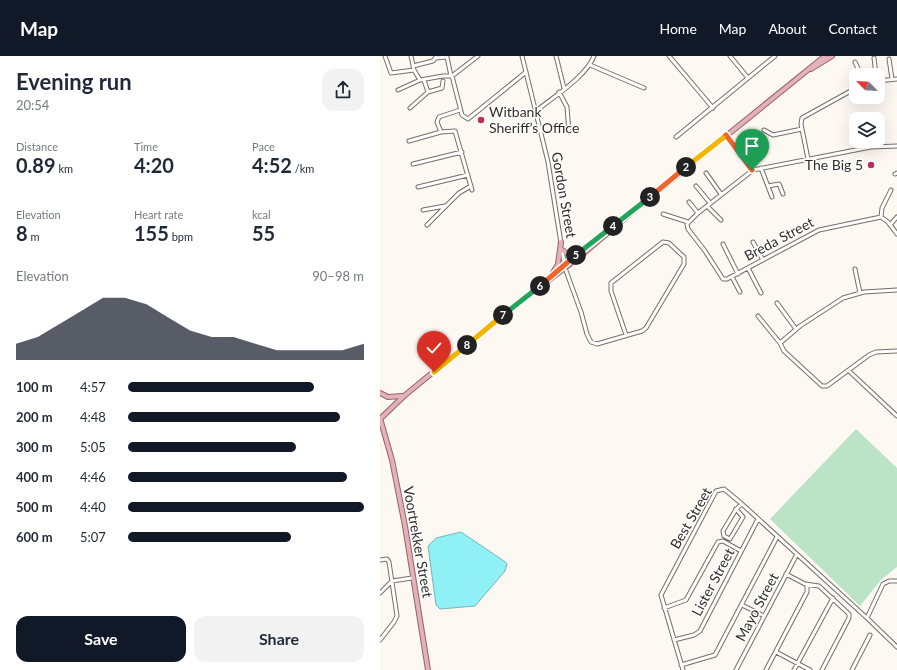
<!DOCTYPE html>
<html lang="en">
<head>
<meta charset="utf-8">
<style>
	:root { --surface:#fff; --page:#f2f2f3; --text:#1f2937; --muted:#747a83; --accent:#111827 }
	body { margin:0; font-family:Lato,sans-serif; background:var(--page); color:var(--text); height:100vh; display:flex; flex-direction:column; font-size:15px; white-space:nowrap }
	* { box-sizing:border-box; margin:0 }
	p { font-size:13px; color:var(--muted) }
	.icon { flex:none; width:22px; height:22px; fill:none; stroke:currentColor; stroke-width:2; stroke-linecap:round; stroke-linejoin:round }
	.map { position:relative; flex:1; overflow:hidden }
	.drawer { display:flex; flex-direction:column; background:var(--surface); width:380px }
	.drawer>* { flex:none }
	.needle { width:26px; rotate:294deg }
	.buttons { position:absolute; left:469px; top:12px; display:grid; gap:8px }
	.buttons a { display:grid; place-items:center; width:36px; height:36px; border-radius:8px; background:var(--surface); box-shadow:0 4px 16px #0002; font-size:20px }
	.pin { position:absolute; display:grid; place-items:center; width:34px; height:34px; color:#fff; margin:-41px -17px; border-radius:50% 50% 50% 0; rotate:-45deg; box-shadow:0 0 4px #0007 }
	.pin .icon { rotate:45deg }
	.km { position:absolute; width:20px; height:20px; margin:-10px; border-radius:50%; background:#222; color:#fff; font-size:11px; line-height:20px; text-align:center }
	.round { display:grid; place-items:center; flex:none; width:42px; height:42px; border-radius:12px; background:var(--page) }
	.head { display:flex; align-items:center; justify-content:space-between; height:68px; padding:0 16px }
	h1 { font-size:22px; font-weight:700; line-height:30px }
	.figures { display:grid; grid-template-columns:repeat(3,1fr); gap:6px; height:68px; padding:4px 16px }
	.figures div { display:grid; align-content:center }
	.figures b { font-size:20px; font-weight:700 }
	.figures small { font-size:11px; font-weight:400 }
	.figures p { font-size:11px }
	.chart { height:112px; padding:8px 16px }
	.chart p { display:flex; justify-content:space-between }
	.chart svg { width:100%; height:72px; margin-top:4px; fill:var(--accent); opacity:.7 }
	.primary-button { display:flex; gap:8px; margin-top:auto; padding:8px 16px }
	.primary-button a { flex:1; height:46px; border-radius:12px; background:var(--accent); color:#fff; font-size:16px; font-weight:700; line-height:46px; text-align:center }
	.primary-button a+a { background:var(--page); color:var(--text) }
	ul { padding:0 16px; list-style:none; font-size:13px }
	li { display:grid; grid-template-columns:64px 48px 1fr; align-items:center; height:30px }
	li i { height:10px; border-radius:5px; background:var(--accent) }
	header { display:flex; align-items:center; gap:24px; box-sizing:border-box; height:56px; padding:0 20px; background:var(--accent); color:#fff }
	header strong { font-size:19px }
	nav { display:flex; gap:22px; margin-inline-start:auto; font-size:14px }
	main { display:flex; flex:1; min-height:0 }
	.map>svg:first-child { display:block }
	.green { fill:#bbe4c6 }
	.water { fill:#8ff0f6; stroke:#72b6b9 }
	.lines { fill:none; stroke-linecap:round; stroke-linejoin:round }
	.minor-casing { stroke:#746e68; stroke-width:5 }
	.major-casing { stroke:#976268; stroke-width:6 }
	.minor { stroke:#fff; stroke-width:3 }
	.major { stroke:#e2b2b8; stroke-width:4 }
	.split-1-casing { stroke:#fff; stroke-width:8 }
	.split-2-casing { stroke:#fff; stroke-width:8 }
	.split-3-casing { stroke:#fff; stroke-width:8 }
	.split-4-casing { stroke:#fff; stroke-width:8 }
	.split-5-casing { stroke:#fff; stroke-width:8 }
	.split-6-casing { stroke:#fff; stroke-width:8 }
	.split-7-casing { stroke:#fff; stroke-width:8 }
	.split-8-casing { stroke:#fff; stroke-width:8 }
	.split-9-casing { stroke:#fff; stroke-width:8 }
	.split-1 { stroke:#f0652b; stroke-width:5 }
	.split-2 { stroke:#f5b400; stroke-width:5 }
	.split-3 { stroke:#f0652b; stroke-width:5 }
	.split-4 { stroke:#22a559; stroke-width:5 }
	.split-5 { stroke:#22a559; stroke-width:5 }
	.split-6 { stroke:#f0652b; stroke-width:5 }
	.split-7 { stroke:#22a559; stroke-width:5 }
	.split-8 { stroke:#f5b400; stroke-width:5 }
	.split-9 { stroke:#f5b400; stroke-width:5 }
	.poi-dot { fill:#bb2d5d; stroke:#fff; stroke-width:1.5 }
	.labels { text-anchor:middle; stroke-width:3; stroke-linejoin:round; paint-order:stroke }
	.poi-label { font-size:14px; fill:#302d2a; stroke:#fff; text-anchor:start }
	.street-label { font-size:14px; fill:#302d2a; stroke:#fff }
</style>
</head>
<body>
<header>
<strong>Map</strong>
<nav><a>Home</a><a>Map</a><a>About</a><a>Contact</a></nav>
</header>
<main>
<section class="drawer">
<div class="head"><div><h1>Evening run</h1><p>20:54</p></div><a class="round"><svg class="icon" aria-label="share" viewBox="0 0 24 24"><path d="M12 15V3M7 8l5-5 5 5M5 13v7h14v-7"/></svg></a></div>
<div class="figures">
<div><p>Distance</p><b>0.89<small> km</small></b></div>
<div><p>Time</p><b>4:20</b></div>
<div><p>Pace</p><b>4:52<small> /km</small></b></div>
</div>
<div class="figures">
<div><p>Elevation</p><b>8<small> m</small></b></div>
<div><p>Heart rate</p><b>155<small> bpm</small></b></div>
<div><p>kcal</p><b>55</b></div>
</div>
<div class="chart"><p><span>Elevation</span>90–98 m</p>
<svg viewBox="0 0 160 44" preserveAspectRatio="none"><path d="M0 44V34L10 30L20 22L30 14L40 6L50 6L60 10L70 18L80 26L90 30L100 30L110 34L120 38L130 38L140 38L150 38L160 34V44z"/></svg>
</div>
<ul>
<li><b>100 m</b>4:57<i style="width:79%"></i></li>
<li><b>200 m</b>4:48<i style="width:90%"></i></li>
<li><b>300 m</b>5:05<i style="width:71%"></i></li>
<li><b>400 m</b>4:46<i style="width:93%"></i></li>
<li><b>500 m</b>4:40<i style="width:100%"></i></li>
<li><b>600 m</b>5:07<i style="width:69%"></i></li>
</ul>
<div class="primary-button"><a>Save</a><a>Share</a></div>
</section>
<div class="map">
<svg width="517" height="614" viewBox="0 0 517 614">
	<rect width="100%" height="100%" fill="#fef8f3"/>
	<path class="green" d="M 476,373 L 517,412 L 517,511 L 501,524 L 480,550 L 390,463 Z"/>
	<path class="water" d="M 81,476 L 124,505 L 127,508 L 125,515 L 95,550 L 60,553 L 56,549 L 48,490 L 56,482 Z"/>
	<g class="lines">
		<g class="minor-casing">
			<path id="minor" d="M 5,0 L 11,17 L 34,14
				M 31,0 L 34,14 L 40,24 L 63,20 L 72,20
				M 142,0 L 168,106 L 181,187
				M 176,0 L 184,32
				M 289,0 L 333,52
				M 350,0 L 368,22
				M 56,2 L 67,1 L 71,20
				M 494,2 L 496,19
				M 509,3 L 512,23
				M 475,6 L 481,19
				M 210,9 L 264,32
				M 33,10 L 53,5 L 56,1
				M 72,20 L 82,59 L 88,63 L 146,16
				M 72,20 L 98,0
				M 498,25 L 517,23
				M 18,34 L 40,24
				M 48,36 L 62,32 L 63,25
				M 179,36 L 187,51 L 189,76
				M 30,52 L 48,36 L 44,24
				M 155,56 C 173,41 206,21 214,0
				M 384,74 L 393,79 L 422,73
				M 61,76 L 57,66 L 59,61 L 80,54
				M 346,79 L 373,114 L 491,91 L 517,90
				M 296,81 L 395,0
				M 29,85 L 61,76 L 75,75 L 92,134
				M 428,103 L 421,68 L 422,62 L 476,32
				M 33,108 L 82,96
				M 381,112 L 392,141
				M 373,114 L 318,157 L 307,168 L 308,173 L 325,195 L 343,223 L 347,223 L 439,174 L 501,161 L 508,166 L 517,178
				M 326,117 L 341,138
				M 515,118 L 517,117
				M 316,130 L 330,147
				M 388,130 L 399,128 L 403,138
				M 38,131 L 88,119
				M 309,146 L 318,157
				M 327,150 L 341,164
				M 43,154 L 65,150
				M 283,158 L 308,166
				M 501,161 L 502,152 L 511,134
				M 47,169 L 79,137 L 91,130
				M 510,169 L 517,161
				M 373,186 L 383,204
				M 343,188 L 358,218
				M 182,194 L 185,212 L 201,256 L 207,278 L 211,286 L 217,288 L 262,275 L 266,272 L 304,208 L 304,201 L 289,187 L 283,186 L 231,227 L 231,235 L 246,279
				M 368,212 L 381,237
				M 475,213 L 480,237
				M 352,221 L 360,236
				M 397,247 L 416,273
				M 378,260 L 400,287 L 404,295 L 442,330 L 447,330 L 489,299 L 496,296 L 517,295
				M 400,287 L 420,270 L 463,242 L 484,236 L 517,234
				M 469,315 L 517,360
				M 356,453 L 363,461 L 350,483 L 344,480 L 343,475 L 355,455 C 357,452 359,450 362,448
				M 0,504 L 7,503 L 9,506 L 17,560 L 14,566 L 0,584
				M 406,518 L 425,528 L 439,530 L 469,558 L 469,562 L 442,614
				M 517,525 L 509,525 L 503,528 L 487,562 L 517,591
				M 0,537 L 12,525 L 32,522
				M 362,549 L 384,560
				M 284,552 L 306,544 L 338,486 L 343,485 L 361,495
				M 294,584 L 314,579 L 320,575 L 378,463
				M 396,596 L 430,614
				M 301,609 L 335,599 L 397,481
				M 303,614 L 281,539 L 336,435 L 344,433 L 362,448 L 488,563
				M 356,614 L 417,498
				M 386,614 L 427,536 L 427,528
				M 414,614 L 453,542
				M 472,614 L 490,579"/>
		</g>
		<g class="major-casing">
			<path id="major" d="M 431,13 L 452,0
				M 182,194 L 190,199 L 196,199
				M 180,213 L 240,164
				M 171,220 L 178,208 L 181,186
				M 0,337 L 8,341 L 22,340
				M 0,362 L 12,404 L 25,470 L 48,614
				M 0,363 L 24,340 L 113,267 L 204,197 L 262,148 L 445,0"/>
		</g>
		<use href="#minor" class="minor"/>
		<use href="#major" class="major"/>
	</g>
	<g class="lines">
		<g class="split-1-casing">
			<path id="split-1" d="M 343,82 L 346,79 L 372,114"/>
		</g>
		<g class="split-2-casing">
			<path id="split-2" d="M 306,111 L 343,82"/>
		</g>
		<g class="split-3-casing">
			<path id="split-3" d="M 270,141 L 306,111"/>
		</g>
		<g class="split-4-casing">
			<path id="split-4" d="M 233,170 L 270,141"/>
		</g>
		<g class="split-5-casing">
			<path id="split-5" d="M 196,199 L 233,170"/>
		</g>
		<g class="split-6-casing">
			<path id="split-6" d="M 160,230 L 196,199"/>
		</g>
		<g class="split-7-casing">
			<path id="split-7" d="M 123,259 L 160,230"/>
		</g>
		<g class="split-8-casing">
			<path id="split-8" d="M 87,289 L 123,259"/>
		</g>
		<g class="split-9-casing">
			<path id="split-9" d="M 54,316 L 87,289"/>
		</g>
		<use href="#split-1" class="split-1"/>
		<use href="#split-2" class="split-2"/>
		<use href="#split-3" class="split-3"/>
		<use href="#split-4" class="split-4"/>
		<use href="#split-5" class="split-5"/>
		<use href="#split-6" class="split-6"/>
		<use href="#split-7" class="split-7"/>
		<use href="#split-8" class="split-8"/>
		<use href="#split-9" class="split-9"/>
	</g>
	<g class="poi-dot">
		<circle cx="101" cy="64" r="4"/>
		<circle cx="491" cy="109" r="4"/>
	</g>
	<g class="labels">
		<g class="poi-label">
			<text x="109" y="61">Witbank<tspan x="109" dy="16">Sheriff’s Office</tspan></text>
			<text x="483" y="114" text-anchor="end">The Big 5</text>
		</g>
		<g class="street-label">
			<text transform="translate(184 139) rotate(80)" y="5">Gordon Street</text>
			<text transform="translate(399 183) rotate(-28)" y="5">Breda Street</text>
			<text transform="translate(311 462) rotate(-60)" y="5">Best Street</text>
			<text transform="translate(38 486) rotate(80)" y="5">Voortrekker Street</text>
			<text transform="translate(333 526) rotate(-62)" y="5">Lister Street</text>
			<text transform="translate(377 551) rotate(-62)" y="5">Mayo Street</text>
		</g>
	</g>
</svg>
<div class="buttons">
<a><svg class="needle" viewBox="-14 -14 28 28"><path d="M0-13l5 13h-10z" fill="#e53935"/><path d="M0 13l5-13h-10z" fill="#747a83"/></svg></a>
<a><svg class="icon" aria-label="layers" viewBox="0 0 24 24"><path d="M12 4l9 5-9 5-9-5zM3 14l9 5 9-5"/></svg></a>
</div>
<div class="pin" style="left:372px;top:114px;background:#1e9e55"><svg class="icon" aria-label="arrive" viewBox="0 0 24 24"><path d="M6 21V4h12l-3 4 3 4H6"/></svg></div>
<div class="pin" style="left:54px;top:316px;background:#d93025"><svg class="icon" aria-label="check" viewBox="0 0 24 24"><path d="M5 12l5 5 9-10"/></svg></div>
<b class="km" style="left:306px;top:111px">2</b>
<b class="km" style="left:270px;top:141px">3</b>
<b class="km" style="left:233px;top:170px">4</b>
<b class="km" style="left:196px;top:199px">5</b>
<b class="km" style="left:160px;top:230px">6</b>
<b class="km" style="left:123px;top:259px">7</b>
<b class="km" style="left:87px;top:289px">8</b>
</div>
</main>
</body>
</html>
